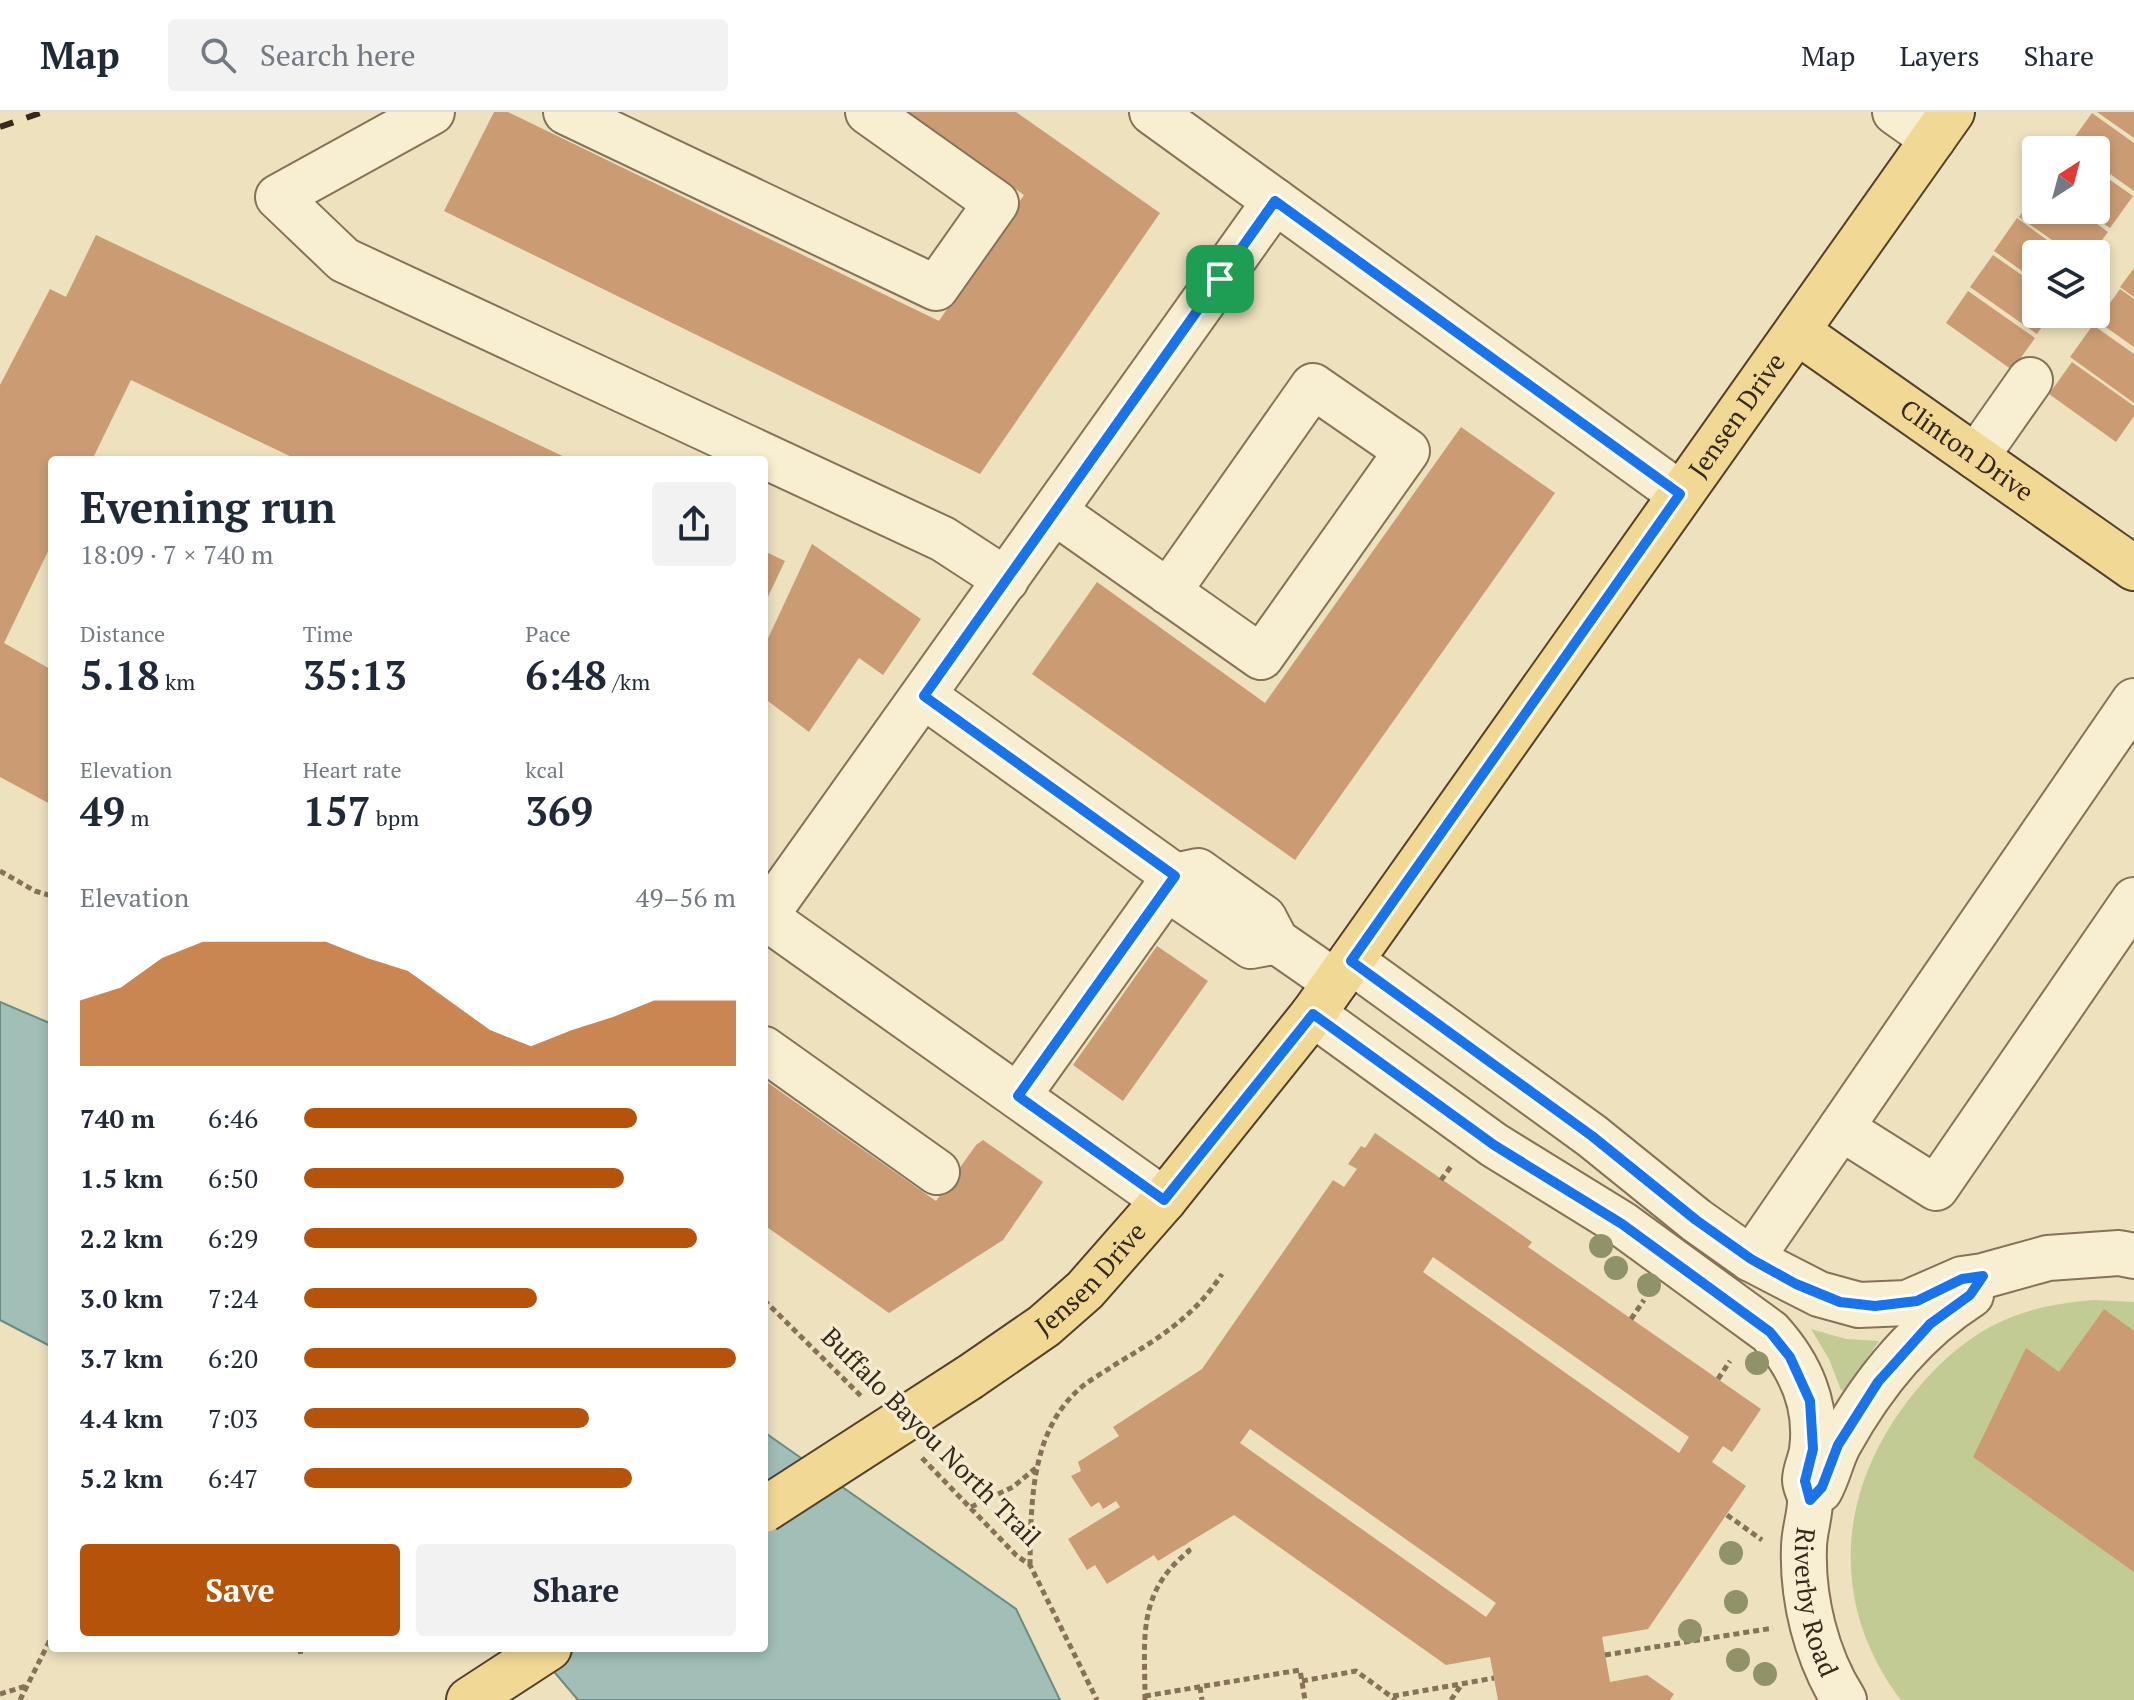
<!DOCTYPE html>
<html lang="en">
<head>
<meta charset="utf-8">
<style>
	:root { --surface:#fff; --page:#f2f2f3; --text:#1f2937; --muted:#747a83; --line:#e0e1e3; --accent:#b45309 }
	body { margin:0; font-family:"PT Serif",serif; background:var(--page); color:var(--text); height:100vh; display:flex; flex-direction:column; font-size:30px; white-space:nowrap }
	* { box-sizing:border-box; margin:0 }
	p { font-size:26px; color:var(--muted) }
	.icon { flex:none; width:44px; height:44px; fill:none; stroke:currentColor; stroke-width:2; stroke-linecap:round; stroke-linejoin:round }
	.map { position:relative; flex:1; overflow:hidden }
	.sheet { position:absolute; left:48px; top:344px; width:720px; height:1196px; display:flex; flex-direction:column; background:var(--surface); border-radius:8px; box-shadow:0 4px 12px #0003 }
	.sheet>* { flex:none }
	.needle { width:52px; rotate:36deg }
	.fabs { position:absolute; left:2022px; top:24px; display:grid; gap:16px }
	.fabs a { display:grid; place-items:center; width:88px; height:88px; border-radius:8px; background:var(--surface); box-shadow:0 4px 12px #0003; font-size:40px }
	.pin { position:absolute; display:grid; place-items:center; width:68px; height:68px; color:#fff; margin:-34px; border-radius:16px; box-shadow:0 4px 12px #0006 }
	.round { display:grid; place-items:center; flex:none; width:84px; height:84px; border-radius:8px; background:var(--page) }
	.overview { display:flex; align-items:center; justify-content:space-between; height:136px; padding:0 32px }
	h1 { font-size:44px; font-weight:800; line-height:60px }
	.metrics { display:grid; grid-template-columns:repeat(3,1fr); gap:12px; height:136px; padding:8px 32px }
	.metrics div { display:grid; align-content:center }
	.metrics b { font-size:40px; font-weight:800 }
	.metrics small { font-size:22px; font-weight:400 }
	.metrics p { font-size:22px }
	.chart { height:224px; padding:16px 32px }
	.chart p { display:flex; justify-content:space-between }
	.chart svg { width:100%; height:144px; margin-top:8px; fill:var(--accent); opacity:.7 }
	.button { display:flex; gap:16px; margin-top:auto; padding:16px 32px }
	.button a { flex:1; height:92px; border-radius:8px; background:var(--accent); color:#fff; font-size:32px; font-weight:800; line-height:92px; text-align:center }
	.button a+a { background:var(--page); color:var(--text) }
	ul { padding:0 32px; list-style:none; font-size:26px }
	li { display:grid; grid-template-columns:128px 96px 1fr; align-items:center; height:60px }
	li i { height:20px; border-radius:10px; background:var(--accent) }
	header { display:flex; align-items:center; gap:48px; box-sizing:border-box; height:112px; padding:0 40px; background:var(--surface); border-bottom:2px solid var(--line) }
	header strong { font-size:38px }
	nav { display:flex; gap:44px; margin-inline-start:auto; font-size:28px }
	.search { width:560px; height:72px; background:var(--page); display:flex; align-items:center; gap:20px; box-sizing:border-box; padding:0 28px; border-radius:8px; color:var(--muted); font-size:30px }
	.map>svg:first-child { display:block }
	.green { fill:#c2cb93 }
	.water { fill:#a2bfb7; stroke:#698c85; stroke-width:2 }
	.building { fill:#cb9c74; fill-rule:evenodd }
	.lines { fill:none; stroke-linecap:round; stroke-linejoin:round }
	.minor-casing { stroke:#857257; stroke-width:48 }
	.major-casing { stroke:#53402c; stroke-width:48 }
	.path { stroke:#857257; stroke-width:5; stroke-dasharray:6 4; stroke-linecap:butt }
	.minor { stroke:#f8eed1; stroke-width:44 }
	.major { stroke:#f1d895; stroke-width:44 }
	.rail { stroke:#35291c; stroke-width:6; stroke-dasharray:14 14; stroke-linecap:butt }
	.major-bridge-casing { stroke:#53402c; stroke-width:48; stroke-linecap:butt }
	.major-bridge { stroke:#f1d895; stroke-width:44 }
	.tree { fill:#909268 }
	.route-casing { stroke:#fff; stroke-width:16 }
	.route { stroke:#1a73e8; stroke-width:10 }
	.labels { text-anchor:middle; stroke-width:7; stroke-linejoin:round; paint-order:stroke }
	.street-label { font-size:26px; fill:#35291c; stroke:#f5ebce }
</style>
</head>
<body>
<header>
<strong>Map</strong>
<div class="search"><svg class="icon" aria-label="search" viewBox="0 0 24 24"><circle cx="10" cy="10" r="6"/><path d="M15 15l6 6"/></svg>Search here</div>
<nav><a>Map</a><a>Layers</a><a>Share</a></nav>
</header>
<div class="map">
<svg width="2134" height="1588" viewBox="0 0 2134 1588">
	<rect width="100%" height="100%" fill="#ede1be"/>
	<path class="green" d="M 2094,1188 L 2134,1190 L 2134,1588 L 1901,1588 C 1831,1496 1836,1386 1904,1294 C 1929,1261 1956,1233 1994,1213 C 2025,1197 2059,1191 2094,1188 Z
		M 1811,1217 L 1846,1227 L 1879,1229 L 1844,1279 L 1841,1278 L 1829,1247 Z"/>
	<path class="water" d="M 0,890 L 52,912 L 52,1235 L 0,1208 Z
		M 764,1320 L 1016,1497 L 1060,1588 L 578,1588 L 534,1536 L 764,1536 Z"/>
	<path class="building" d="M 494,0 L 508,0 L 939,209 L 1024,83 L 908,0 L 1016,0 L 1160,101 L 980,362 L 444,99 Z
		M 2097,0 L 2134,0 L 2134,26 Z
		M 2092,1 L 2134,31 L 2134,79 L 2096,52 L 2096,38 L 2076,38 L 2069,33 Z
		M 2096,58 L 2133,84 L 2110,116 L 2084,98 L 2096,98 Z
		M 2036,80 L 2036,98 L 2078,98 L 2108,120 L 2092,142 L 2072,142 L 2019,105 Z
		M 2017,106 L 2066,142 L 2036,142 L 2036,169 L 1994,139 Z
		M 96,123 L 571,348 L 298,348 L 131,268 L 92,348 L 52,348 L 52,431 L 4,531 L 52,558 L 52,693 L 0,665 L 0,273 L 50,177 L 66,185 Z
		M 1993,143 L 2036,173 L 2036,202 L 2051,202 L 2037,222 L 1970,175 Z
		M 2134,156 L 2134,185 L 2120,175 Z
		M 2120,177 L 2134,187 L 2134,235 L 2097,209 Z
		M 1968,179 L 2035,226 L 2012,258 L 1946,211 Z
		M 2093,213 L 2134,242 L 2134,291 L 2070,245 Z
		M 2072,250 L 2134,294 L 2134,304 L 2116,330 L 2049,282 Z
		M 1461,315 L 1555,381 L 1295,748 L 1032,562 L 1097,470 L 1265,591 Z
		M 812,432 L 921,507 L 883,563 L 859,546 L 809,620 L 764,586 L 764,535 Z
		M 764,439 L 785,449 L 764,493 Z
		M 1157,834 L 1208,869 L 1123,989 L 1073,953 Z
		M 764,968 L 936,1089 L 976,1033 L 983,1028 L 1043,1070 L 1003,1128 L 889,1201 L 764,1113 Z
		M 1375,1021 L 1532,1130 L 1528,1135 L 1761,1297 L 1732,1340 L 1723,1334 L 1712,1350 L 1746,1374 L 1648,1517 L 1602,1525 L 1610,1570 L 1647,1563 L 1674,1582 L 1670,1588 L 1498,1588 L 1490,1545 L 1446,1553 L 1234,1403 L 1158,1449 L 1154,1443 L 1107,1472 L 1095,1453 L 1087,1458 L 1068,1427 L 1120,1395 L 1116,1389 L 1103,1397 L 1099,1390 L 1091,1395 L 1071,1364 L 1081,1359 L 1078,1350 L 1119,1324 L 1113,1315 L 1202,1257 L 1333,1068 L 1344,1075 L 1357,1057 L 1348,1052 L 1361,1034 L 1365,1036 ZM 1433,1145 L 1689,1325 L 1679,1341 L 1423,1160 ZM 1250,1317 L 1496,1491 L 1486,1505 L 1240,1331 Z
		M 2104,1197 L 2134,1219 L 2134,1460 L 1973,1345 L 2026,1236 L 2059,1260 Z"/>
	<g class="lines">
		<g class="minor-casing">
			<g id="minor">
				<path d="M 432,0 L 278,85 L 344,148 L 943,427 L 1006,468"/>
				<path d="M 566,0 L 936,176 L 996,91 L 868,0"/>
				<path d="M 1152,0 L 1680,382"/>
				<path d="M 1895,0 L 1933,27"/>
				<path d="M 1976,345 L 2030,268"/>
				<path d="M 1055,400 L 1261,545 L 1407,339 L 1313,274 L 1168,480"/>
				<path d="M 924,584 L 1175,764 L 1184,788 L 1251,834 L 1273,830"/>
				<path d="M 765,805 L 1164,1088"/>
				<path d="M 764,806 L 1275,89"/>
				<path d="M 1351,849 L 1592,1024 L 1696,1108 L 1751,1147 L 1819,1182 L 1859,1193 L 1907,1191 L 1962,1167 L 1983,1164 L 2048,1146 L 2119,1141 L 2134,1144"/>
				<path id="s1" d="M 1313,902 L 1494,1033 L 1622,1112 L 1770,1220 C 1800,1253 1818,1293 1812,1338 C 1811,1348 1805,1358 1805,1368 C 1805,1374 1809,1380 1810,1386 C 1811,1401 1804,1419 1804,1435 C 1802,1486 1816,1544 1844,1588"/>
				<path d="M 764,937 L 937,1060"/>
				<path d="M 1018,984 L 1175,764 L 1198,759 L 1264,806 L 1276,829 L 1335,870"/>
				<path d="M 1841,1016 L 1936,1076 L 2134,788"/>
				<path d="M 1751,1147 L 2134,589"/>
				<path d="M 1820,1378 C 1828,1364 1831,1347 1839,1332 C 1872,1272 1913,1220 1971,1183"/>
			</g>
		</g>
		<g class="major-casing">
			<g id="major">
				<path id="s2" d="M 1798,220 L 2134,456"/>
				<path id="s3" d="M 970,1265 L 1044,1214 L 1085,1178 L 1164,1088 L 1313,902 L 1952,0"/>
				<path d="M 469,1588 L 549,1536"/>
			</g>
		</g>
		<path class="path" d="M 0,759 L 35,779 L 52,784
			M 1441,1068 L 1452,1053
			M 764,1188 L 862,1285
			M 1631,1207 L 1644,1188
			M 1718,1267 L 1730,1249
			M 922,1346 L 1016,1443 L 1030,1453 L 1097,1588
			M 971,1395 L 1013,1375 L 1037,1355
			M 1727,1403 L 1762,1428
			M 1030,1453 C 1031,1394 1030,1324 1076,1280 C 1087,1269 1103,1261 1116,1252 C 1158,1227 1195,1204 1222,1162
			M 300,1536 L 301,1546
			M 1605,1543 L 1773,1516
			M 1302,1569 L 1356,1559 L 1396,1588
			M 1200,1575 L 1202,1588
			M 0,1582 L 26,1574
			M 1145,1584 L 1300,1558 L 1305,1588
			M 1393,1584 L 1494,1566
			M 20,1588 L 52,1524
			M 1145,1588 C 1145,1527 1136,1481 1189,1439 L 1185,1433
			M 1451,1588 L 1462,1572"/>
		<use href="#minor" class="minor"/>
		<use href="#major" class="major"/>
		<path class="rail" d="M 0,15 L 43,0"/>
		<g class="major-bridge-casing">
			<path id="major-bridge" d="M 764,1398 L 970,1265"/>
		</g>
		<use href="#major-bridge" class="major-bridge"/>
	</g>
	<g class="tree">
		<circle cx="1601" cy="1134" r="12"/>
		<circle cx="1616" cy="1156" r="12"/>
		<circle cx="1649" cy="1173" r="12"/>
		<circle cx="1757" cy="1251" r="12"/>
		<circle cx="1731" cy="1441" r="12"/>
		<circle cx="1736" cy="1490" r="12"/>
		<circle cx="1690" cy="1519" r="12"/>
		<circle cx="1738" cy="1548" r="12"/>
		<circle cx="1765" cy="1562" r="12"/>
	</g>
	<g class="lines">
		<g class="route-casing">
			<path id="route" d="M 1275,89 L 1680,382 L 1351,849 L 1592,1024 L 1696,1108 L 1751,1147 L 1796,1172 L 1840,1190 L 1875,1194 L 1917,1189 L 1962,1167 L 1983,1164 L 1970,1183 L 1930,1212 L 1878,1270 L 1838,1333 L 1822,1375 L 1810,1388 L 1805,1369 L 1813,1337 L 1810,1289 L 1790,1245 L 1770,1220 L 1622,1112 L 1494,1033 L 1313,902 L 1164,1088 L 1018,984 L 1175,764 L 924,584 Z"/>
		</g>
		<use href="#route" class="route"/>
	</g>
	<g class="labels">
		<g class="street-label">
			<text dy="9" stroke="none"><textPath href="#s3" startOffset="1236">Jensen Drive</textPath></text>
			<text dy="9" stroke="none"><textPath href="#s2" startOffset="206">Clinton Drive</textPath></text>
			<text dy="9" stroke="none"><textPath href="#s3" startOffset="156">Jensen Drive</textPath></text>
			<text transform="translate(931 1325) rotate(45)" y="9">Buffalo Bayou North Trail</text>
			<text dy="9" stroke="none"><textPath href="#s1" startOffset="842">Riverby Road</textPath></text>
		</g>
	</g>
</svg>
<div class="fabs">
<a><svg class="needle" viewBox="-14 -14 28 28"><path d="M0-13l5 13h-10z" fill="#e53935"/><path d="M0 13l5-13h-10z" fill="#747a83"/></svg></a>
<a><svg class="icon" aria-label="layers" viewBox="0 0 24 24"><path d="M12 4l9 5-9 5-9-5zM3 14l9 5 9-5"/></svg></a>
</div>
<div class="pin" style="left:1220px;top:167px;background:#1e9e55"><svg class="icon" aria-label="arrive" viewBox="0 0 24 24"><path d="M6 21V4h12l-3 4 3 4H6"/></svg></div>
<section class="sheet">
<div class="overview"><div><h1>Evening run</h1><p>18:09 · 7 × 740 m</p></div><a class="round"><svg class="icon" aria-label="share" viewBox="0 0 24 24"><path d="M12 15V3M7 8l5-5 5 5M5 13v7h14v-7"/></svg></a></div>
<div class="metrics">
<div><p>Distance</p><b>5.18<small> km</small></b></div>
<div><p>Time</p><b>35:13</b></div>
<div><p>Pace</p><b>6:48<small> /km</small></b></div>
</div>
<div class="metrics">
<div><p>Elevation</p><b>49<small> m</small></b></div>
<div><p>Heart rate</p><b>157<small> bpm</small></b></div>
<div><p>kcal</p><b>369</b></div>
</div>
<div class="chart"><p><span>Elevation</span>49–56 m</p>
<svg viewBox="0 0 160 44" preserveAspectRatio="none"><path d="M0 44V24L10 20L20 11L30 6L40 6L50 6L60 6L70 11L80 15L90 24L100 33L110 38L120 33L130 29L140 24L150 24L160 24V44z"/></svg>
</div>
<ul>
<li><b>740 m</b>6:46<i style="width:77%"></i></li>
<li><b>1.5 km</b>6:50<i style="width:74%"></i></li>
<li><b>2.2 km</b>6:29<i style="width:91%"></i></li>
<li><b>3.0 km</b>7:24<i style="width:54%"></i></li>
<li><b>3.7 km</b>6:20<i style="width:100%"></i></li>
<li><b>4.4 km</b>7:03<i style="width:66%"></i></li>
<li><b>5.2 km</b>6:47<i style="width:76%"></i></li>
</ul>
<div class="button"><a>Save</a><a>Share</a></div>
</section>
</div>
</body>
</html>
